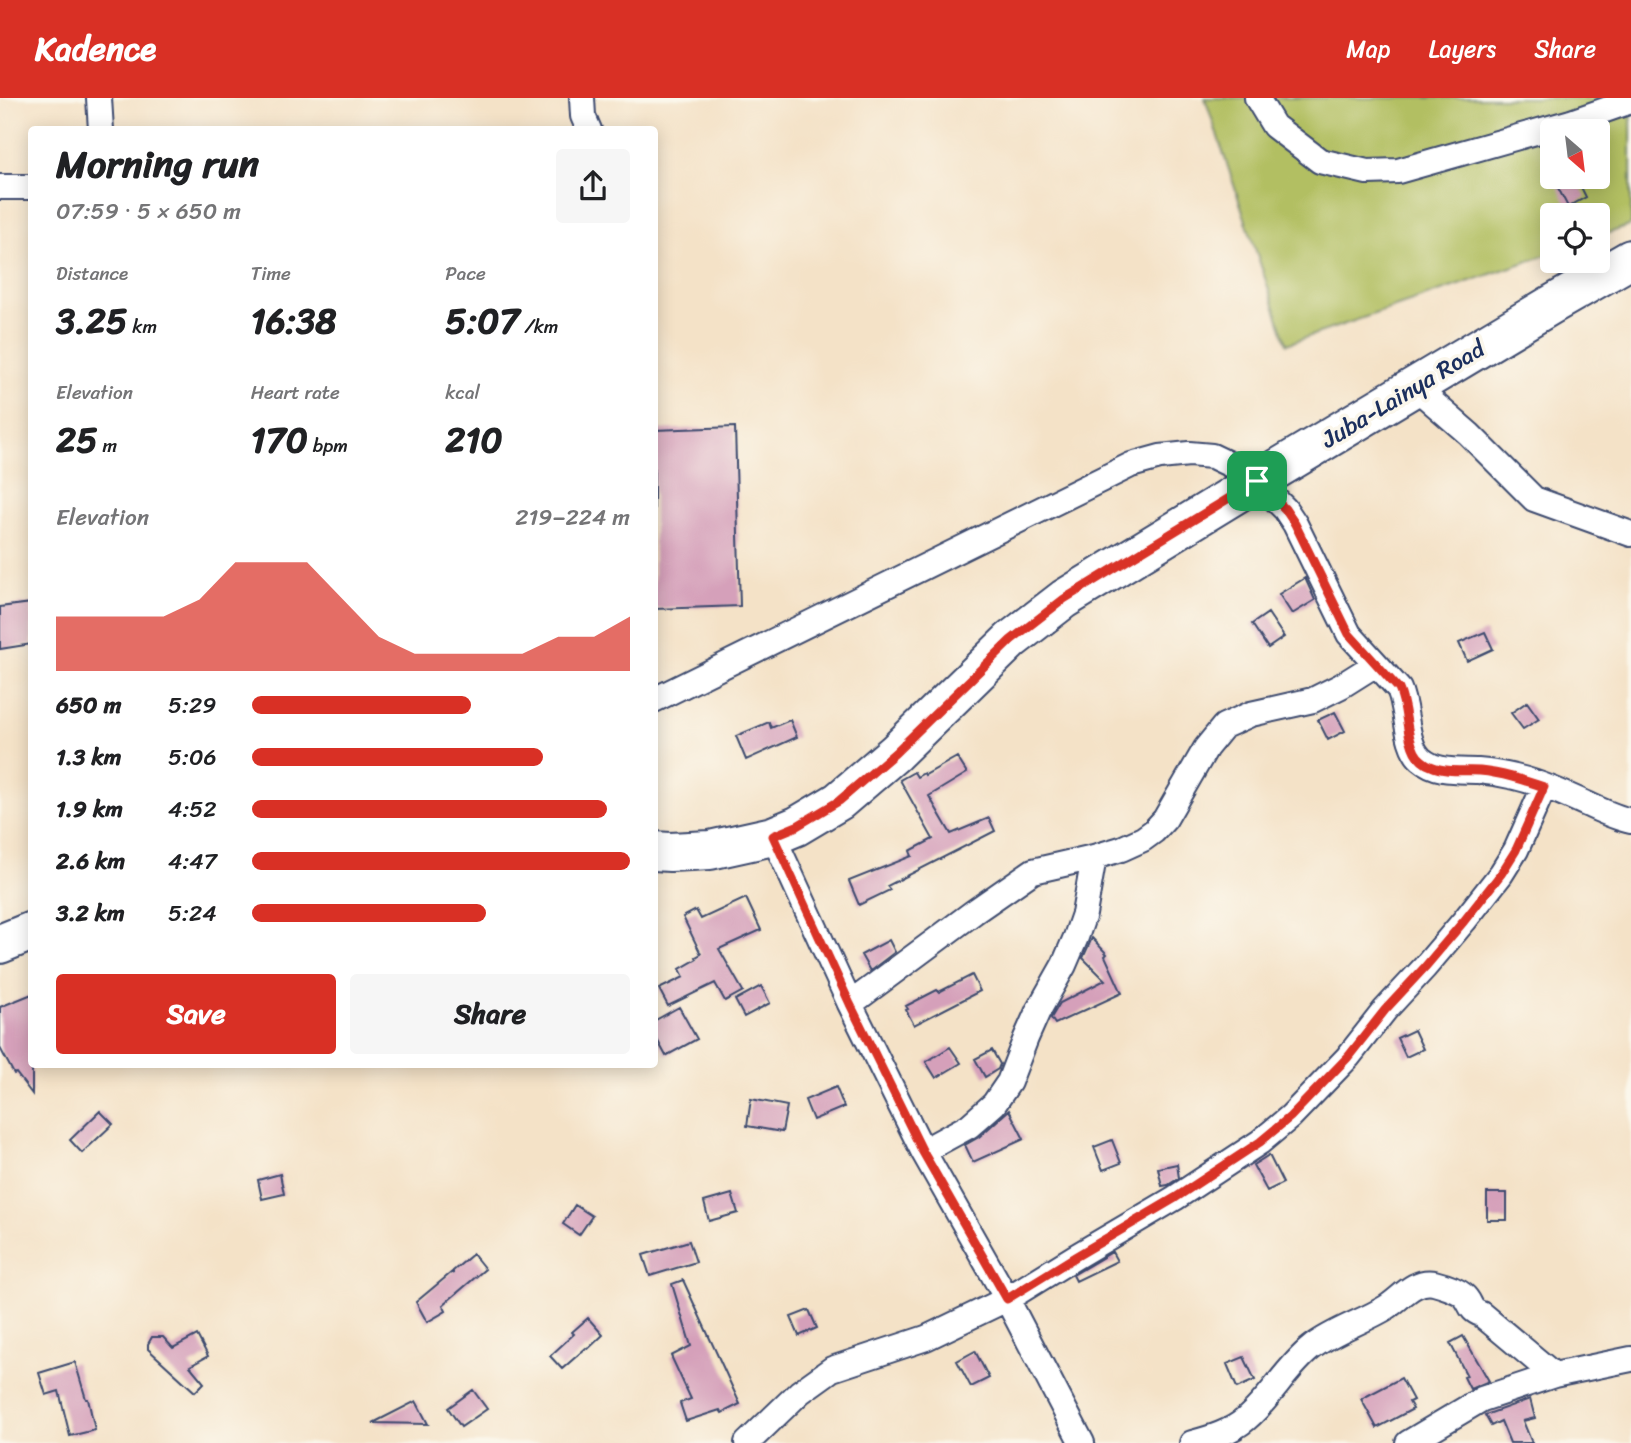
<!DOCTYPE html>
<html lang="en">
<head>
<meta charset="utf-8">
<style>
	:root { --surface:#fff; --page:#f6f6f6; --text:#202124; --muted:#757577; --accent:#d93025 }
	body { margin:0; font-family:Sriracha,sans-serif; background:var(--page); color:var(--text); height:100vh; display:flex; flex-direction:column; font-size:26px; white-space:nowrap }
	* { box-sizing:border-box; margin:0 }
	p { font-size:23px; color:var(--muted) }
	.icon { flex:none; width:38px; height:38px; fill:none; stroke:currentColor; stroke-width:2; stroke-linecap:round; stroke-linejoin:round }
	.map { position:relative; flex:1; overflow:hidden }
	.drawer { position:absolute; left:28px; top:28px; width:630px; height:942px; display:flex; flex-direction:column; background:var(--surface); border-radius:7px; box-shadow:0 4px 18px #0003 }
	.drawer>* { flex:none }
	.needle { width:46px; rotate:152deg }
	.controls { position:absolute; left:1540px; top:21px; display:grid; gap:14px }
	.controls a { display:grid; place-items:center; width:70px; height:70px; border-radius:7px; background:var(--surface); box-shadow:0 4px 18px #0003; font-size:35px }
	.pin { position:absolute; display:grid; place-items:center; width:60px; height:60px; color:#fff; margin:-30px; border-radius:14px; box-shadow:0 4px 10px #0006 }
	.round { display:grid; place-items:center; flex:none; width:74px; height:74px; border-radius:7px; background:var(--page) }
	.head { display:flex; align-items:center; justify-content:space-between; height:119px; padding:0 28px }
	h1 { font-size:38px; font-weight:800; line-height:52px }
	.stats { display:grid; grid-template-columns:repeat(3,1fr); gap:10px; height:119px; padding:7px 28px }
	.stats div { display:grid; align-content:center }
	.stats b { font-size:35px; font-weight:800 }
	.stats small { font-size:19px; font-weight:400 }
	.stats p { font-size:19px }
	.chart { height:196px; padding:14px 28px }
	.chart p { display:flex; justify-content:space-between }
	.chart svg { width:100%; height:126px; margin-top:7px; fill:var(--accent); opacity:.7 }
	.primary-button { display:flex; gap:14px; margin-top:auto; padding:14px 28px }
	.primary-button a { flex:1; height:80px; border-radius:7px; background:var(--accent); color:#fff; font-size:28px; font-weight:800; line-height:80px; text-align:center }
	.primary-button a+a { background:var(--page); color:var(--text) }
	ul { padding:0 28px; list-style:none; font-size:23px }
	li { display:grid; grid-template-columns:112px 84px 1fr; align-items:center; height:52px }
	li i { height:18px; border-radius:9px; background:var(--accent) }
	header { display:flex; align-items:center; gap:42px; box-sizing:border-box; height:98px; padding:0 35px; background:var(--accent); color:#fff }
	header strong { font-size:33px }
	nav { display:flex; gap:38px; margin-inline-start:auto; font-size:24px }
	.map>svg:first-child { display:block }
	.green { fill:#b2bf62; stroke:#667760; stroke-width:2; fill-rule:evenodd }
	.building { fill:#d5a0ba }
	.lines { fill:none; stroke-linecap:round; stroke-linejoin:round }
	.minor-casing { stroke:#3c4a6e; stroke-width:28 }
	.primary-casing { stroke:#3c4a6e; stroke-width:42 }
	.minor { stroke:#fff; stroke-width:24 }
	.primary { stroke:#fff; stroke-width:38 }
	.route-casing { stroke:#fff; stroke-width:14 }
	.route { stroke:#d93025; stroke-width:9 }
	.labels { text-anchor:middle; stroke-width:7; stroke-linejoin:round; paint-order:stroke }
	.street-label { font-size:24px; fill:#1b2f5e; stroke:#fbf7ec }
</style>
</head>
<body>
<header>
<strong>Kadence</strong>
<nav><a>Map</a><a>Layers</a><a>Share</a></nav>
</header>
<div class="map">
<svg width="1631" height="1345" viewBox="0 0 1631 1345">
	<rect width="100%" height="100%" fill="#fbf7ec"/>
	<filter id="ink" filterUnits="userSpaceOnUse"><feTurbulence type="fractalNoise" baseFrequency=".0143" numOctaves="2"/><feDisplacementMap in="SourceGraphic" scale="14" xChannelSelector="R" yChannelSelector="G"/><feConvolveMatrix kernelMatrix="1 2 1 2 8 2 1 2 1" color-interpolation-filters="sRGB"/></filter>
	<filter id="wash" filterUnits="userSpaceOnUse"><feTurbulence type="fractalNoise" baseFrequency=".00686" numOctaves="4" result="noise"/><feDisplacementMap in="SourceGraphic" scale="28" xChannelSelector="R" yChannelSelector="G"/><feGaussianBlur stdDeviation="1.57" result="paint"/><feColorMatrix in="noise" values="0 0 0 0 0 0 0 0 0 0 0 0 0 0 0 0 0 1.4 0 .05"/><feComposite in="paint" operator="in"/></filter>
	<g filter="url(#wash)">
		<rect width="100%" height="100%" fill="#f4e2c7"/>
		<path class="green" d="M 1205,0 L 1631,0 L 1631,127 L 1598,139 L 1598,117 L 1552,117 L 1552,155 L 1287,246 ZM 1552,33 L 1598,33 L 1598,79 L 1552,79 Z"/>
		<g id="blocks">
			<path class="building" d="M 1576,79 L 1586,99 L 1568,109 L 1557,88 Z
				M 735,329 L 740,508 L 654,511 L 654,332 Z
				M 1305,480 L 1315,502 L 1292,516 L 1279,496 Z
				M 32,505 L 32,546 L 0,551 L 0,509 Z
				M 1268,515 L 1284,539 L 1268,550 L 1252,526 Z
				M 1485,534 L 1493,551 L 1467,563 L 1459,545 Z
				M 1527,604 L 1539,621 L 1523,631 L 1511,615 Z
				M 1335,614 L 1345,633 L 1328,642 L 1318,622 Z
				M 790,622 L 797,639 L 746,662 L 736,638 L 769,624 L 771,630 Z
				M 957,659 L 967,675 L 929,698 L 951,736 L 989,720 L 995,733 L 887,788 L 890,792 L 859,807 L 849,783 L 912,758 L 910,753 L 933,741 L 900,682 L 914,674 L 917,679 L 924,675 L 925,677 Z
				M 746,800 L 761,832 L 719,851 L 743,893 L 725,903 L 715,885 L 668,908 L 659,891 L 684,879 L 680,871 L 697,861 L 696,859 L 701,856 L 683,819 L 696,812 L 701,821 Z
				M 1092,840 L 1107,856 L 1105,858 L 1122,895 L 1055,926 L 1051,920 L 1060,905 L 1105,882 L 1083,860 Z
				M 889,842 L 895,854 L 870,873 L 861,857 Z
				M 972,877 L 980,893 L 914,927 L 906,912 L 908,911 L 906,908 L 937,892 L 939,894 Z
				M 761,888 L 770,905 L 744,919 L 735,902 Z
				M 32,896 L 32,996 L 16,975 L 14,976 L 0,950 L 0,909 Z
				M 679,909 L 697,941 L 666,958 L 654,936 L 654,923 Z
				M 1414,932 L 1423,951 L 1406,959 L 1397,940 Z
				M 950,949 L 961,965 L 936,980 L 926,964 Z
				M 992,952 L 1000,966 L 998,971 L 985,979 L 975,961 Z
				M 836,989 L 844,1009 L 813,1022 L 805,1002 Z
				M 751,1001 L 787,1008 L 782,1034 L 747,1028 Z
				M 1009,1012 L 1024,1041 L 973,1064 L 965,1047 L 979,1039 Z
				M 100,1013 L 113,1026 L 82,1055 L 70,1042 Z
				M 1112,1042 L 1121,1065 L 1103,1072 L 1094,1049 Z
				M 1269,1057 L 1283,1085 L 1267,1093 L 1253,1067 Z
				M 1177,1066 L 1179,1080 L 1168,1087 L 1162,1088 L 1158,1070 Z
				M 280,1076 L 284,1096 L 262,1101 L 258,1082 Z
				M 1487,1095 L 1507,1095 L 1507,1122 L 1487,1122 Z
				M 732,1096 L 738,1115 L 709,1123 L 704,1104 Z
				M 575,1107 L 592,1118 L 579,1137 L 563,1126 Z
				M 689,1143 L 696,1164 L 650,1178 L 643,1157 Z
				M 1112,1154 L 1117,1163 L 1076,1183 L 1073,1177 Z
				M 473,1156 L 485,1171 L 443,1207 L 446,1213 L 427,1224 L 416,1204 L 452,1174 L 453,1176 L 453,1173 Z
				M 683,1182 L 740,1306 L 722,1315 L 720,1312 L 686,1323 L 680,1305 L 691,1301 L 671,1258 L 691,1248 L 672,1186 Z
				M 809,1212 L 817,1230 L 799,1238 L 791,1219 Z
				M 588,1220 L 603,1237 L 588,1251 L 586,1250 L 562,1271 L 550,1258 L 574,1236 L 572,1234 Z
				M 197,1237 L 208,1258 L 190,1268 L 204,1285 L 195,1294 L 148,1251 L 148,1246 L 152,1239 L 163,1239 L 173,1250 Z
				M 1463,1238 L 1489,1283 L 1470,1291 L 1464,1279 L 1467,1278 L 1450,1245 Z
				M 975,1253 L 989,1280 L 971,1289 L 957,1263 Z
				M 1244,1259 L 1255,1282 L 1237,1290 L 1227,1266 Z
				M 75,1264 L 86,1301 L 88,1301 L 95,1332 L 70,1338 L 59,1293 L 46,1297 L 39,1275 Z
				M 1401,1280 L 1413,1302 L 1409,1304 L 1413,1311 L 1377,1330 L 1361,1301 Z
				M 473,1292 L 487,1311 L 461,1329 L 448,1310 Z
				M 1530,1301 L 1535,1320 L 1523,1323 L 1532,1345 L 1510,1345 L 1501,1323 L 1491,1328 L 1485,1317 Z
				M 416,1303 L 428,1326 L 373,1325 Z"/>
		</g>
	</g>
	<g filter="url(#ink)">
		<use href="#blocks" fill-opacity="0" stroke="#3c4a6e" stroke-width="2"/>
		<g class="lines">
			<g class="minor-casing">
				<path id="minor" d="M 99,0 L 101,32
					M 582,0 L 583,18 L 589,32
					M 1257,0 L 1274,28 L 1320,63 L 1367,74 L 1398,73 L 1571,24 L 1631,3
					M 0,89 L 32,89
					M 1415,289 L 1469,336 L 1534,401 L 1631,436
					M 654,602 L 1131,367 L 1160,359 L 1189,356 L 1212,358 L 1235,369 L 1257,383 L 1285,411 L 1295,426 L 1349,536 L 1399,591 C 1408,611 1405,647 1421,661 C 1437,675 1459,672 1478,673 C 1490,674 1503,676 1515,679 C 1541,685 1567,697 1591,708 C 1604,714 1617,720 1631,723
					M 773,738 L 850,906 L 923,1053 L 1007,1201 L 1082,1345
					M 850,906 L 974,814 L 1033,773 L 1094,759 L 1121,751 L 1143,741 L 1154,733 L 1165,721 L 1206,650 L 1224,628 L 1251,616 L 1313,602 L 1341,588 L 1376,566
					M 923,1053 L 969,1028 L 994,1006 L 1009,984 L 1026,940 L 1038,913 L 1064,867 L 1076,839 L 1084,816 L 1094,759
					M 747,1345 L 800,1294 L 832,1271 L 926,1240 L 1007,1201 L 1075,1159 L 1175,1100 L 1260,1044 L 1290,1019 L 1348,959 L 1385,912 L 1425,869 L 1464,823 L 1501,776 L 1516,752 L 1544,689
					M 1192,1345 C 1211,1340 1231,1334 1246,1321 C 1271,1300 1286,1270 1311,1250 C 1334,1232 1363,1224 1387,1209 C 1401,1200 1415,1181 1434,1185 C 1442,1187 1457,1192 1463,1197 C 1472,1204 1468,1212 1481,1216 L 1554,1277
					M 1408,1345 L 1482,1301 L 1554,1277 L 1631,1261"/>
			</g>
			<g class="primary-casing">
				<path id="primary" d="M 654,753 L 670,754 L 710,752 L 773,738 L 797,728 L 839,703 L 895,655 L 1011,542 L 1064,501 L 1257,383 L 1551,207 L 1631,161
					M 0,846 L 32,833"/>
			</g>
			<use href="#minor" class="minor"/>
			<use href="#primary" class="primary"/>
		</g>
	</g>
	<g class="lines" filter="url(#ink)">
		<g class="route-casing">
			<path id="route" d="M 1257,383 L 1285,411 L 1295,426 L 1349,536 L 1399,591 C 1408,611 1405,635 1415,654 C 1418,660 1425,666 1431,668 C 1446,675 1465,672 1480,673 C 1502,675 1523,682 1544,689 L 1516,752 L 1501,776 L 1464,823 L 1425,869 L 1385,912 L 1348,959 L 1290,1019 L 1260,1044 L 1175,1100 L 1075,1159 L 1007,1201 L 923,1054 L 850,906 L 773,738 L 797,728 L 839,703 L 895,655 L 1011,542 L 1064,501 Z"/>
		</g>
		<use href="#route" class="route"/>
	</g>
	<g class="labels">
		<g class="street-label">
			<text transform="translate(1403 296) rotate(-31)" y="8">Juba-Lainya Road</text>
		</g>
	</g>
</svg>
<div class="controls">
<a><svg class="needle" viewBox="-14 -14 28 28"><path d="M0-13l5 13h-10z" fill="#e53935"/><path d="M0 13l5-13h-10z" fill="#757577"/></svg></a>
<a><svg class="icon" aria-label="locate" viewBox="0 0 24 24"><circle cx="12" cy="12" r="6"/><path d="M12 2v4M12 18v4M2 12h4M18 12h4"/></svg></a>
</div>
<div class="pin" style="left:1257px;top:383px;background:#1e9e55"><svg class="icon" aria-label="arrive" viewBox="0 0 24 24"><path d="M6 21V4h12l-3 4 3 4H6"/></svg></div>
<section class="drawer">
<div class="head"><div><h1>Morning run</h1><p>07:59 · 5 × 650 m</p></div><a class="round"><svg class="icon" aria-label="share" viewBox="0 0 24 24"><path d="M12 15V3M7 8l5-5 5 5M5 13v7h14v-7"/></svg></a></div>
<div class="stats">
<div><p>Distance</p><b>3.25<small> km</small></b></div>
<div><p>Time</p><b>16:38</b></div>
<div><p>Pace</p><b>5:07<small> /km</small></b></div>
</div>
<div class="stats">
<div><p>Elevation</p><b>25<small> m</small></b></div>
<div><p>Heart rate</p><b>170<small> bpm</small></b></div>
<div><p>kcal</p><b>210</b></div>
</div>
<div class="chart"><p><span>Elevation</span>219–224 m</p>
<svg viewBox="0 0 160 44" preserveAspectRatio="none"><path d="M0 44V25L10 25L20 25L30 25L40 19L50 6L60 6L70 6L80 19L90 32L100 38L110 38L120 38L130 38L140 32L150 32L160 25V44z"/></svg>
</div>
<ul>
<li><b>650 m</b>5:29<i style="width:58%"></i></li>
<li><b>1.3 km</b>5:06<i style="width:77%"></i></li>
<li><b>1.9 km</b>4:52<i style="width:94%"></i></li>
<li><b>2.6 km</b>4:47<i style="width:100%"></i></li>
<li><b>3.2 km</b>5:24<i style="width:62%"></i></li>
</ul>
<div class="primary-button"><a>Save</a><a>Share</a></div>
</section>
</div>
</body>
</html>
